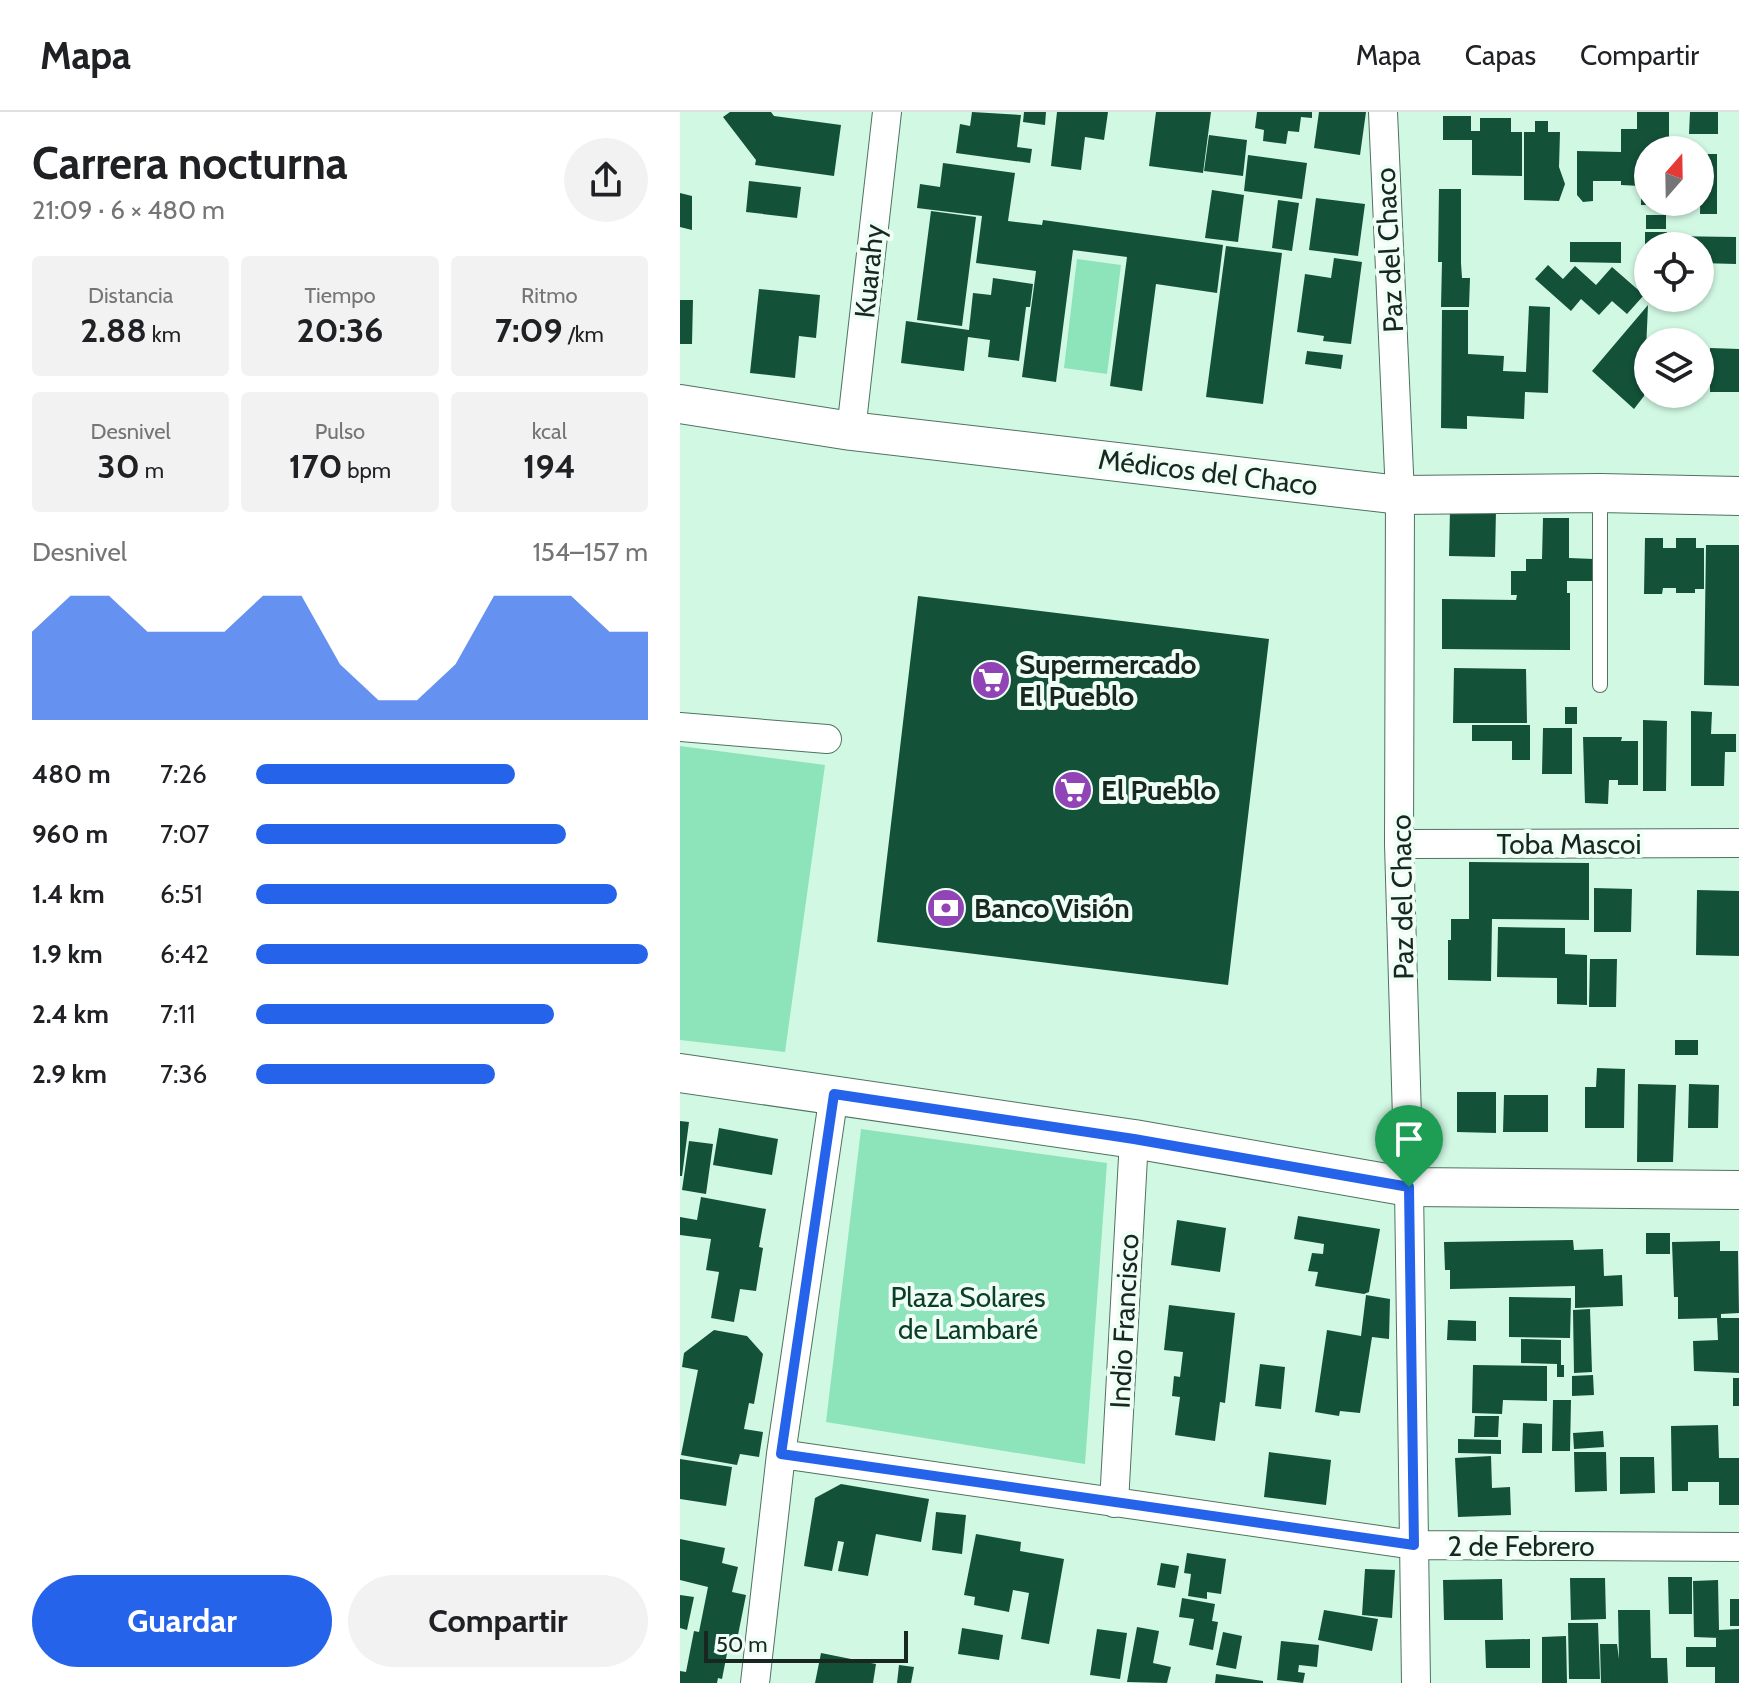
<!DOCTYPE html>
<html lang="es">
<head>
<meta charset="utf-8">
<style>
	:root { --surface:#fff; --page:#f2f2f2; --text:#202124; --muted:#757577; --line:#e0e0e0; --accent:#2563eb }
	body { margin:0; font-family:Cabin,sans-serif; background:var(--page); color:var(--text); height:100vh; display:flex; flex-direction:column; font-size:30px; white-space:nowrap }
	* { box-sizing:border-box; margin:0 }
	p { font-size:26px; color:var(--muted) }
	.icon { flex:none; width:44px; height:44px; fill:none; stroke:currentColor; stroke-width:2; stroke-linecap:round; stroke-linejoin:round }
	.map { position:relative; flex:1; overflow:hidden }
	.drawer { display:flex; flex-direction:column; background:var(--surface); width:680px }
	.drawer>* { flex:none }
	.needle { width:52px; rotate:20deg }
	.controls { position:absolute; left:954px; top:24px; display:grid; gap:16px }
	.controls a { display:grid; place-items:center; width:80px; height:80px; border-radius:50%; background:var(--surface); box-shadow:0 2px 6px #0004; font-size:40px }
	.scale { position:absolute; left:24px; bottom:20px; width:204px; box-sizing:border-box; padding-left:8px; border:4px solid #182720; border-top:0; font-size:22px; line-height:28px; white-space:nowrap; color:#182720; -webkit-text-stroke:6px #effff6; paint-order:stroke }
	.pin { position:absolute; display:grid; place-items:center; width:68px; height:68px; color:#fff; margin:-82px -34px; border-radius:50% 50% 50% 0; rotate:-45deg; box-shadow:0 0 8px #0007 }
	.pin .icon { rotate:45deg }
	.round { display:grid; place-items:center; flex:none; width:84px; height:84px; border-radius:42px; background:var(--page) }
	.head { display:flex; align-items:center; justify-content:space-between; height:136px; padding:0 32px }
	h1 { font-size:44px; font-weight:700; line-height:60px }
	.metrics { display:grid; grid-template-columns:repeat(3,1fr); gap:12px; height:136px; padding:8px 32px }
	.metrics div { display:grid; align-content:center; border-radius:8px; background:var(--page); text-align:center }
	.metrics b { font-size:34px; font-weight:700 }
	.metrics small { font-size:22px; font-weight:400 }
	.metrics p { font-size:22px }
	.chart { height:224px; padding:16px 32px }
	.chart p { display:flex; justify-content:space-between }
	.chart svg { width:100%; height:144px; margin-top:8px; fill:var(--accent); opacity:.7 }
	.button { display:flex; gap:16px; margin-top:auto; padding:16px 32px }
	.button a { flex:1; height:92px; border-radius:48px; background:var(--accent); color:#fff; font-size:32px; font-weight:700; line-height:92px; text-align:center }
	.button a+a { background:var(--page); color:var(--text) }
	ul { padding:0 32px; list-style:none; font-size:26px }
	li { display:grid; grid-template-columns:128px 96px 1fr; align-items:center; height:60px }
	li i { height:20px; border-radius:10px; background:var(--accent) }
	header { display:flex; align-items:center; gap:48px; box-sizing:border-box; height:112px; padding:0 40px; background:var(--surface); border-bottom:2px solid var(--line) }
	header strong { font-size:38px }
	nav { display:flex; gap:44px; margin-inline-start:auto; font-size:28px }
	main { display:flex; flex:1; min-height:0 }
	.map>svg:first-child { display:block }
	.green { fill:#8de3ba }
	.building { fill:#135139 }
	.lines { fill:none; stroke-linecap:round; stroke-linejoin:round }
	.service-casing { stroke:#4f7261; stroke-width:16 }
	.minor-casing { stroke:#4f7261; stroke-width:30 }
	.secondary-casing { stroke:#4f7261; stroke-width:40 }
	.service { stroke:#fff; stroke-width:14 }
	.minor { stroke:#fff; stroke-width:28 }
	.secondary { stroke:#fff; stroke-width:38 }
	.route-casing { stroke:#fff; stroke-width:16 }
	.route { stroke:#2563eb; stroke-width:10 }
	.labels { text-anchor:middle; stroke-width:8; stroke-linejoin:round; paint-order:stroke }
	.street-label { font-size:28px; fill:#182720; stroke:#effff6 }
	.poi-label { font-size:28px; font-weight:bold; fill:#182720; stroke:#effff6; text-anchor:start }
	.park-label { font-size:28px; fill:#0b3d29; stroke:#effff6 }
</style>
</head>
<body>
<header>
<strong>Mapa</strong>
<nav><a>Mapa</a><a>Capas</a><a>Compartir</a></nav>
</header>
<main>
<section class="drawer">
<div class="head"><div><h1>Carrera nocturna</h1><p>21:09 · 6 × 480 m</p></div><a class="round"><svg class="icon" aria-label="share" viewBox="0 0 24 24"><path d="M12 15V3M7 8l5-5 5 5M5 13v7h14v-7"/></svg></a></div>
<div class="metrics">
<div><p>Distancia</p><b>2.88<small> km</small></b></div>
<div><p>Tiempo</p><b>20:36</b></div>
<div><p>Ritmo</p><b>7:09<small> /km</small></b></div>
</div>
<div class="metrics">
<div><p>Desnivel</p><b>30<small> m</small></b></div>
<div><p>Pulso</p><b>170<small> bpm</small></b></div>
<div><p>kcal</p><b>194</b></div>
</div>
<div class="chart"><p><span>Desnivel</span>154–157 m</p>
<svg viewBox="0 0 160 44" preserveAspectRatio="none"><path d="M0 44V17L10 6L20 6L30 17L40 17L50 17L60 6L70 6L80 27L90 38L100 38L110 27L120 6L130 6L140 6L150 17L160 17V44z"/></svg>
</div>
<ul>
<li><b>480 m</b>7:26<i style="width:66%"></i></li>
<li><b>960 m</b>7:07<i style="width:79%"></i></li>
<li><b>1.4 km</b>6:51<i style="width:92%"></i></li>
<li><b>1.9 km</b>6:42<i style="width:100%"></i></li>
<li><b>2.4 km</b>7:11<i style="width:76%"></i></li>
<li><b>2.9 km</b>7:36<i style="width:61%"></i></li>
</ul>
<div class="button"><a>Guardar</a><a>Compartir</a></div>
</section>
<div class="map">
<svg width="1059" height="1571" viewBox="0 0 1059 1571">
	<rect width="100%" height="100%" fill="#d1f8e3"/>
	<path class="green" d="M 397,147 L 441,153 L 427,262 L 384,256 Z
		M 0,634 L 145,653 L 105,940 L 0,928 Z
		M 181,1017 L 427,1051 L 405,1352 L 146,1310 Z"/>
	<path class="building" d="M 50,0 L 91,0 L 94,4 L 161,13 L 154,64 L 75,53 L 76,48 L 43,5 Z
		M 292,0 L 341,3 L 337,35 L 352,37 L 350,51 L 276,41 L 280,12 L 290,14 Z
		M 344,0 L 366,0 L 365,13 L 343,10 Z
		M 377,0 L 428,0 L 424,28 L 405,25 L 401,58 L 371,54 Z
		M 476,0 L 531,0 L 523,61 L 469,54 Z
		M 577,0 L 632,0 L 632,6 L 621,5 L 619,20 L 608,19 L 606,32 L 583,29 L 584,18 L 575,16 Z
		M 639,0 L 686,0 L 680,43 L 634,36 Z
		M 957,0 L 989,0 L 989,38 L 968,38 L 968,90 L 988,90 L 988,93 L 961,93 L 961,74 L 941,73 L 941,69 L 913,69 L 913,89 L 903,90 L 897,83 L 897,39 L 941,40 L 941,17 L 957,17 Z
		M 1010,0 L 1038,0 L 1038,22 L 1009,22 Z
		M 763,4 L 791,4 L 791,19 L 800,19 L 800,6 L 831,6 L 831,20 L 842,20 L 842,64 L 792,63 L 792,28 L 763,28 Z
		M 855,9 L 868,9 L 868,20 L 880,20 L 879,55 L 885,72 L 879,89 L 844,88 L 844,20 L 855,20 Z
		M 529,23 L 567,28 L 563,64 L 524,59 Z
		M 1021,42 L 1037,42 L 1037,102 L 1020,102 Z
		M 568,43 L 627,51 L 622,87 L 564,79 Z
		M 263,51 L 335,61 L 328,109 L 362,113 L 363,108 L 543,133 L 537,181 L 476,172 L 462,279 L 430,274 L 447,145 L 393,138 L 376,270 L 342,265 L 356,159 L 296,151 L 302,104 L 237,96 L 240,72 L 260,75 Z
		M 69,69 L 121,75 L 117,106 L 66,100 Z
		M 759,77 L 781,77 L 781,151 L 782,166 L 790,166 L 789,195 L 761,195 L 762,150 L 758,150 Z
		M 532,78 L 564,83 L 558,130 L 525,126 Z
		M 0,81 L 12,84 L 12,118 L 0,115 Z
		M 636,86 L 685,92 L 678,144 L 629,138 Z
		M 598,88 L 619,91 L 612,139 L 592,136 Z
		M 251,99 L 296,105 L 282,214 L 237,208 Z
		M 966,103 L 986,103 L 986,117 L 966,117 Z
		M 965,120 L 987,120 L 987,124 L 1056,125 L 1056,152 L 1020,151 L 1020,134 L 968,134 L 968,151 L 965,151 Z
		M 890,130 L 941,130 L 941,151 L 890,150 Z
		M 546,134 L 602,141 L 583,292 L 526,285 Z
		M 654,146 L 682,150 L 671,232 L 643,229 L 644,224 L 617,220 L 625,162 L 651,166 Z
		M 868,153 L 883,167 L 895,154 L 916,173 L 932,155 L 964,183 L 947,202 L 932,189 L 919,203 L 901,187 L 891,199 L 855,167 Z
		M 313,166 L 353,172 L 350,195 L 346,195 L 339,249 L 308,245 L 310,228 L 288,225 L 284,259 L 221,251 L 226,209 L 289,218 L 293,181 L 311,183 Z
		M 79,177 L 140,183 L 136,226 L 119,224 L 115,266 L 70,261 Z
		M 0,188 L 13,188 L 12,232 L 0,232 Z
		M 968,193 L 964,284 L 954,297 L 912,259 Z
		M 849,194 L 870,195 L 868,281 L 845,280 L 844,307 L 787,304 L 787,317 L 761,316 L 762,198 L 788,198 L 788,242 L 824,244 L 823,259 L 846,260 Z
		M 1030,236 L 1059,237 L 1059,280 L 1030,280 Z
		M 627,239 L 663,243 L 661,257 L 625,252 Z
		M 770,398 L 816,398 L 815,445 L 769,444 Z
		M 863,406 L 889,406 L 889,446 L 914,447 L 914,469 L 887,469 L 887,481 L 890,481 L 890,538 L 762,537 L 762,487 L 836,488 L 837,483 L 831,483 L 831,459 L 846,459 L 846,447 L 862,447 Z
		M 965,426 L 983,426 L 983,436 L 996,436 L 996,426 L 1016,426 L 1016,436 L 1024,436 L 1024,477 L 1015,477 L 1015,481 L 996,481 L 996,476 L 983,476 L 982,482 L 964,482 Z
		M 1026,433 L 1059,433 L 1059,574 L 1024,573 Z
		M 238,484 L 589,527 L 548,873 L 197,830 Z
		M 774,556 L 846,557 L 847,611 L 773,611 Z
		M 885,595 L 897,595 L 897,612 L 885,612 Z
		M 1011,599 L 1032,600 L 1031,622 L 1056,622 L 1056,640 L 1045,640 L 1044,674 L 1011,674 Z
		M 963,608 L 987,609 L 986,679 L 963,679 Z
		M 792,613 L 850,613 L 850,648 L 832,648 L 832,629 L 792,629 Z
		M 863,616 L 892,616 L 892,662 L 862,662 Z
		M 903,625 L 942,625 L 941,629 L 958,629 L 958,673 L 938,673 L 938,668 L 929,668 L 928,692 L 905,691 Z
		M 789,750 L 909,751 L 909,808 L 812,807 L 811,869 L 768,868 L 768,828 L 771,828 L 771,807 L 789,807 Z
		M 914,776 L 952,777 L 951,820 L 914,820 Z
		M 1017,778 L 1059,779 L 1059,844 L 1016,843 Z
		M 818,815 L 885,816 L 885,842 L 907,843 L 907,893 L 877,892 L 877,866 L 817,865 Z
		M 910,847 L 937,847 L 936,895 L 909,895 Z
		M 995,928 L 1018,928 L 1018,943 L 995,943 Z
		M 917,956 L 945,957 L 944,1016 L 905,1016 L 905,975 L 916,975 Z
		M 958,972 L 996,973 L 993,1050 L 957,1050 Z
		M 1009,972 L 1039,973 L 1038,1016 L 1008,1016 Z
		M 777,980 L 816,980 L 816,1021 L 777,1020 Z
		M 824,983 L 868,983 L 868,1020 L 823,1020 Z
		M 0,1009 L 9,1010 L 2,1064 L 0,1064 Z
		M 39,1016 L 98,1027 L 92,1063 L 33,1053 Z
		M 9,1029 L 33,1032 L 26,1082 L 2,1078 Z
		M 21,1085 L 86,1097 L 79,1135 L 83,1136 L 76,1179 L 60,1177 L 54,1210 L 31,1206 L 39,1160 L 26,1158 L 31,1127 L 0,1123 L 0,1105 L 17,1108 Z
		M 618,1104 L 700,1117 L 689,1180 L 684,1182 L 635,1174 L 638,1160 L 628,1159 L 632,1141 L 643,1142 L 644,1132 L 614,1127 Z
		M 497,1108 L 546,1116 L 540,1160 L 491,1153 Z
		M 966,1121 L 990,1121 L 990,1142 L 966,1142 Z
		M 893,1128 L 894,1138 L 923,1137 L 924,1164 L 942,1163 L 943,1194 L 895,1196 L 895,1174 L 770,1177 L 770,1158 L 765,1158 L 764,1130 Z
		M 1040,1129 L 1040,1139 L 1058,1139 L 1059,1201 L 1041,1202 L 1041,1206 L 1059,1206 L 1059,1261 L 1014,1259 L 1013,1229 L 1038,1228 L 1037,1206 L 998,1207 L 998,1185 L 994,1185 L 992,1130 Z
		M 686,1183 L 710,1187 L 709,1227 L 692,1225 L 680,1301 L 660,1299 L 659,1304 L 635,1300 L 647,1218 L 681,1224 Z
		M 829,1185 L 891,1186 L 890,1226 L 829,1225 Z
		M 489,1193 L 555,1201 L 545,1291 L 540,1290 L 535,1329 L 495,1323 L 500,1285 L 492,1284 L 494,1264 L 500,1265 L 503,1240 L 484,1238 Z
		M 910,1197 L 912,1260 L 894,1261 L 893,1198 Z
		M 768,1208 L 796,1209 L 796,1229 L 767,1228 Z
		M 34,1218 L 67,1224 L 83,1242 L 74,1292 L 69,1291 L 64,1317 L 83,1320 L 79,1345 L 60,1342 L 57,1353 L 1,1343 L 18,1258 L 2,1255 L 4,1241 Z
		M 841,1227 L 881,1228 L 881,1253 L 884,1253 L 884,1265 L 877,1265 L 877,1252 L 841,1251 Z
		M 580,1252 L 605,1255 L 601,1297 L 575,1294 Z
		M 793,1253 L 867,1254 L 867,1289 L 823,1288 L 822,1302 L 792,1301 Z
		M 913,1263 L 914,1283 L 892,1284 L 892,1264 Z
		M 1053,1266 L 1059,1266 L 1059,1294 L 1053,1294 Z
		M 873,1288 L 891,1288 L 890,1339 L 872,1339 Z
		M 795,1304 L 819,1304 L 818,1325 L 794,1325 Z
		M 843,1311 L 862,1312 L 862,1341 L 842,1341 Z
		M 1038,1313 L 1039,1346 L 1059,1346 L 1059,1393 L 1039,1393 L 1039,1370 L 1008,1370 L 1008,1379 L 992,1379 L 991,1314 Z
		M 923,1319 L 924,1335 L 894,1337 L 893,1321 Z
		M 778,1327 L 821,1328 L 821,1342 L 778,1341 Z
		M 589,1340 L 651,1348 L 646,1393 L 584,1385 Z
		M 894,1340 L 926,1340 L 927,1379 L 895,1380 Z
		M 811,1344 L 812,1376 L 830,1375 L 831,1403 L 778,1405 L 775,1346 Z
		M 940,1345 L 974,1345 L 975,1381 L 940,1382 Z
		M 0,1347 L 52,1355 L 46,1394 L 0,1387 Z
		M 161,1372 L 249,1387 L 241,1430 L 196,1422 L 188,1464 L 158,1459 L 164,1430 L 158,1429 L 152,1459 L 124,1454 L 135,1386 Z
		M 256,1400 L 286,1403 L 282,1442 L 252,1438 Z
		M 296,1422 L 341,1430 L 340,1439 L 384,1447 L 369,1532 L 341,1527 L 349,1481 L 333,1478 L 329,1500 L 294,1493 L 295,1485 L 284,1483 Z
		M 0,1427 L 45,1436 L 42,1451 L 58,1455 L 52,1480 L 66,1483 L 57,1528 L 50,1526 L 42,1567 L 38,1566 L 37,1571 L 0,1571 L 0,1559 L 6,1560 L 14,1519 L 19,1520 L 28,1475 L 0,1468 Z
		M 507,1441 L 546,1447 L 541,1482 L 527,1480 L 527,1487 L 508,1484 L 511,1462 L 504,1461 Z
		M 481,1451 L 499,1454 L 495,1476 L 477,1473 Z
		M 685,1457 L 715,1458 L 712,1506 L 682,1503 Z
		M 988,1465 L 1012,1465 L 1012,1502 L 989,1502 Z
		M 890,1466 L 925,1466 L 926,1507 L 891,1508 Z
		M 822,1467 L 823,1508 L 764,1508 L 763,1468 Z
		M 1038,1468 L 1039,1518 L 1059,1517 L 1059,1571 L 1035,1571 L 1035,1555 L 1006,1555 L 1006,1535 L 1036,1535 L 1036,1526 L 1040,1526 L 1014,1525 L 1013,1469 Z
		M 0,1483 L 14,1485 L 7,1518 L 0,1516 Z
		M 502,1486 L 535,1492 L 532,1509 L 538,1510 L 533,1538 L 509,1533 L 514,1507 L 499,1505 Z
		M 1050,1487 L 1059,1487 L 1059,1514 L 1050,1514 Z
		M 644,1498 L 698,1507 L 692,1539 L 638,1528 Z
		M 938,1498 L 970,1498 L 971,1546 L 987,1546 L 988,1571 L 921,1571 L 920,1532 L 937,1532 L 939,1547 Z
		M 888,1511 L 918,1511 L 920,1567 L 889,1567 Z
		M 457,1515 L 479,1519 L 473,1551 L 491,1555 L 487,1571 L 447,1570 Z
		M 282,1516 L 323,1523 L 319,1548 L 278,1542 Z
		M 417,1517 L 447,1521 L 440,1567 L 410,1563 Z
		M 543,1520 L 562,1524 L 556,1557 L 536,1553 Z
		M 886,1524 L 887,1571 L 862,1571 L 862,1525 Z
		M 850,1527 L 850,1556 L 806,1556 L 805,1528 Z
		M 601,1529 L 639,1533 L 637,1555 L 619,1553 L 618,1560 L 625,1561 L 623,1571 L 597,1568 Z
		M 141,1541 L 196,1552 L 193,1571 L 135,1571 Z
		M 219,1553 L 234,1555 L 231,1571 L 217,1571 Z
		M 536,1562 L 583,1569 L 583,1571 L 535,1571 Z"/>
	<g class="lines">
		<g class="service-casing">
			<path id="service" d="M 920,573 L 920,381"/>
		</g>
		<g class="minor-casing">
			<path id="minor" d="M 703,0 L 720,383 L 719,732 L 729,1075 L 736,1571
				M 171,319 L 207,0
				M 0,615 L 147,627
				M 719,732 L 1059,731
				M 101,1342 L 734,1433 L 1059,1435
				M 434,1391 L 454,1027
				M 75,1571 L 101,1342 L 154,982"/>
		</g>
		<g class="secondary-casing">
			<path id="secondary" d="M 0,292 L 171,319 L 720,383 L 920,381 L 1059,384
				M 0,961 L 454,1027 L 729,1075 L 1059,1078"/>
		</g>
		<use href="#service" class="service"/>
		<use href="#minor" class="minor"/>
		<use href="#secondary" class="secondary"/>
	</g>
	<g class="lines">
		<g class="route-casing">
			<path id="route" d="M 154,982 L 454,1027 L 729,1075 L 734,1433 L 101,1342 Z"/>
		</g>
		<use href="#route" class="route"/>
	</g>
	<defs>
		<g id="supermarket-disc" transform="scale(2)"><circle r="9.5" fill="#9044b6" stroke="#effff6"/><path d="M-6-5.5h2.5l.6 2H6L4.5 2H-2.5L-4.4-4H-6ZM-1.5 3.2a1.3 1.3 0 1 0 .1 0ZM3 3.2a1.3 1.3 0 1 0 .1 0Z" fill="#fff"/></g>
		<g id="bank-disc" transform="scale(2)"><circle r="9.5" fill="#9044b6" stroke="#effff6"/><path d="M-6-4H6V4H-6ZM0-2.3a2.3 2.3 0 1 0 0 4.6a2.3 2.3 0 1 0 0-4.6Z" fill="#fff"/></g>
	</defs>
	<g fill-rule="evenodd">
		<use href="#supermarket-disc" x="311" y="568"/>
		<use href="#supermarket-disc" x="393" y="678"/>
		<use href="#bank-disc" x="266" y="796"/>
	</g>
	<g class="labels">
		<g class="street-label">
			<text transform="translate(709 138) rotate(-93)" y="10">Paz del Chaco</text>
			<text transform="translate(189 159) rotate(-84)" y="10">Kuarahy</text>
			<text transform="translate(528 360) rotate(7)" y="10">Médicos del Chaco</text>
			<text x="889" y="742">Toba Mascoi</text>
			<text transform="translate(722 785) rotate(-91)" y="10">Paz del Chaco</text>
			<text transform="translate(444 1209) rotate(-87)" y="10">Indio Francisco</text>
			<text x="841" y="1444">2 de Febrero</text>
		</g>
		<g class="poi-label">
			<text x="339" y="562">Supermercado<tspan x="339" dy="32">El Pueblo</tspan></text>
			<text x="421" y="688">El Pueblo</text>
			<text x="294" y="806">Banco Visión</text>
		</g>
		<g class="park-label">
			<text x="288" y="1195">Plaza Solares<tspan x="288" dy="32">de Lambaré</tspan></text>
		</g>
	</g>
</svg>
<div class="controls">
<a><svg class="needle" viewBox="-14 -14 28 28"><path d="M0-13l5 13h-10z" fill="#e53935"/><path d="M0 13l5-13h-10z" fill="#757577"/></svg></a>
<a><svg class="icon" aria-label="locate" viewBox="0 0 24 24"><circle cx="12" cy="12" r="6"/><path d="M12 2v4M12 18v4M2 12h4M18 12h4"/></svg></a>
<a><svg class="icon" aria-label="layers" viewBox="0 0 24 24"><path d="M12 4l9 5-9 5-9-5zM3 14l9 5 9-5"/></svg></a>
</div>
<div class="scale">50 m</div>
<div class="pin" style="left:729px;top:1075px;background:#1e9e55"><svg class="icon" aria-label="arrive" viewBox="0 0 24 24"><path d="M6 21V4h12l-3 4 3 4H6"/></svg></div>
</div>
</main>
</body>
</html>
